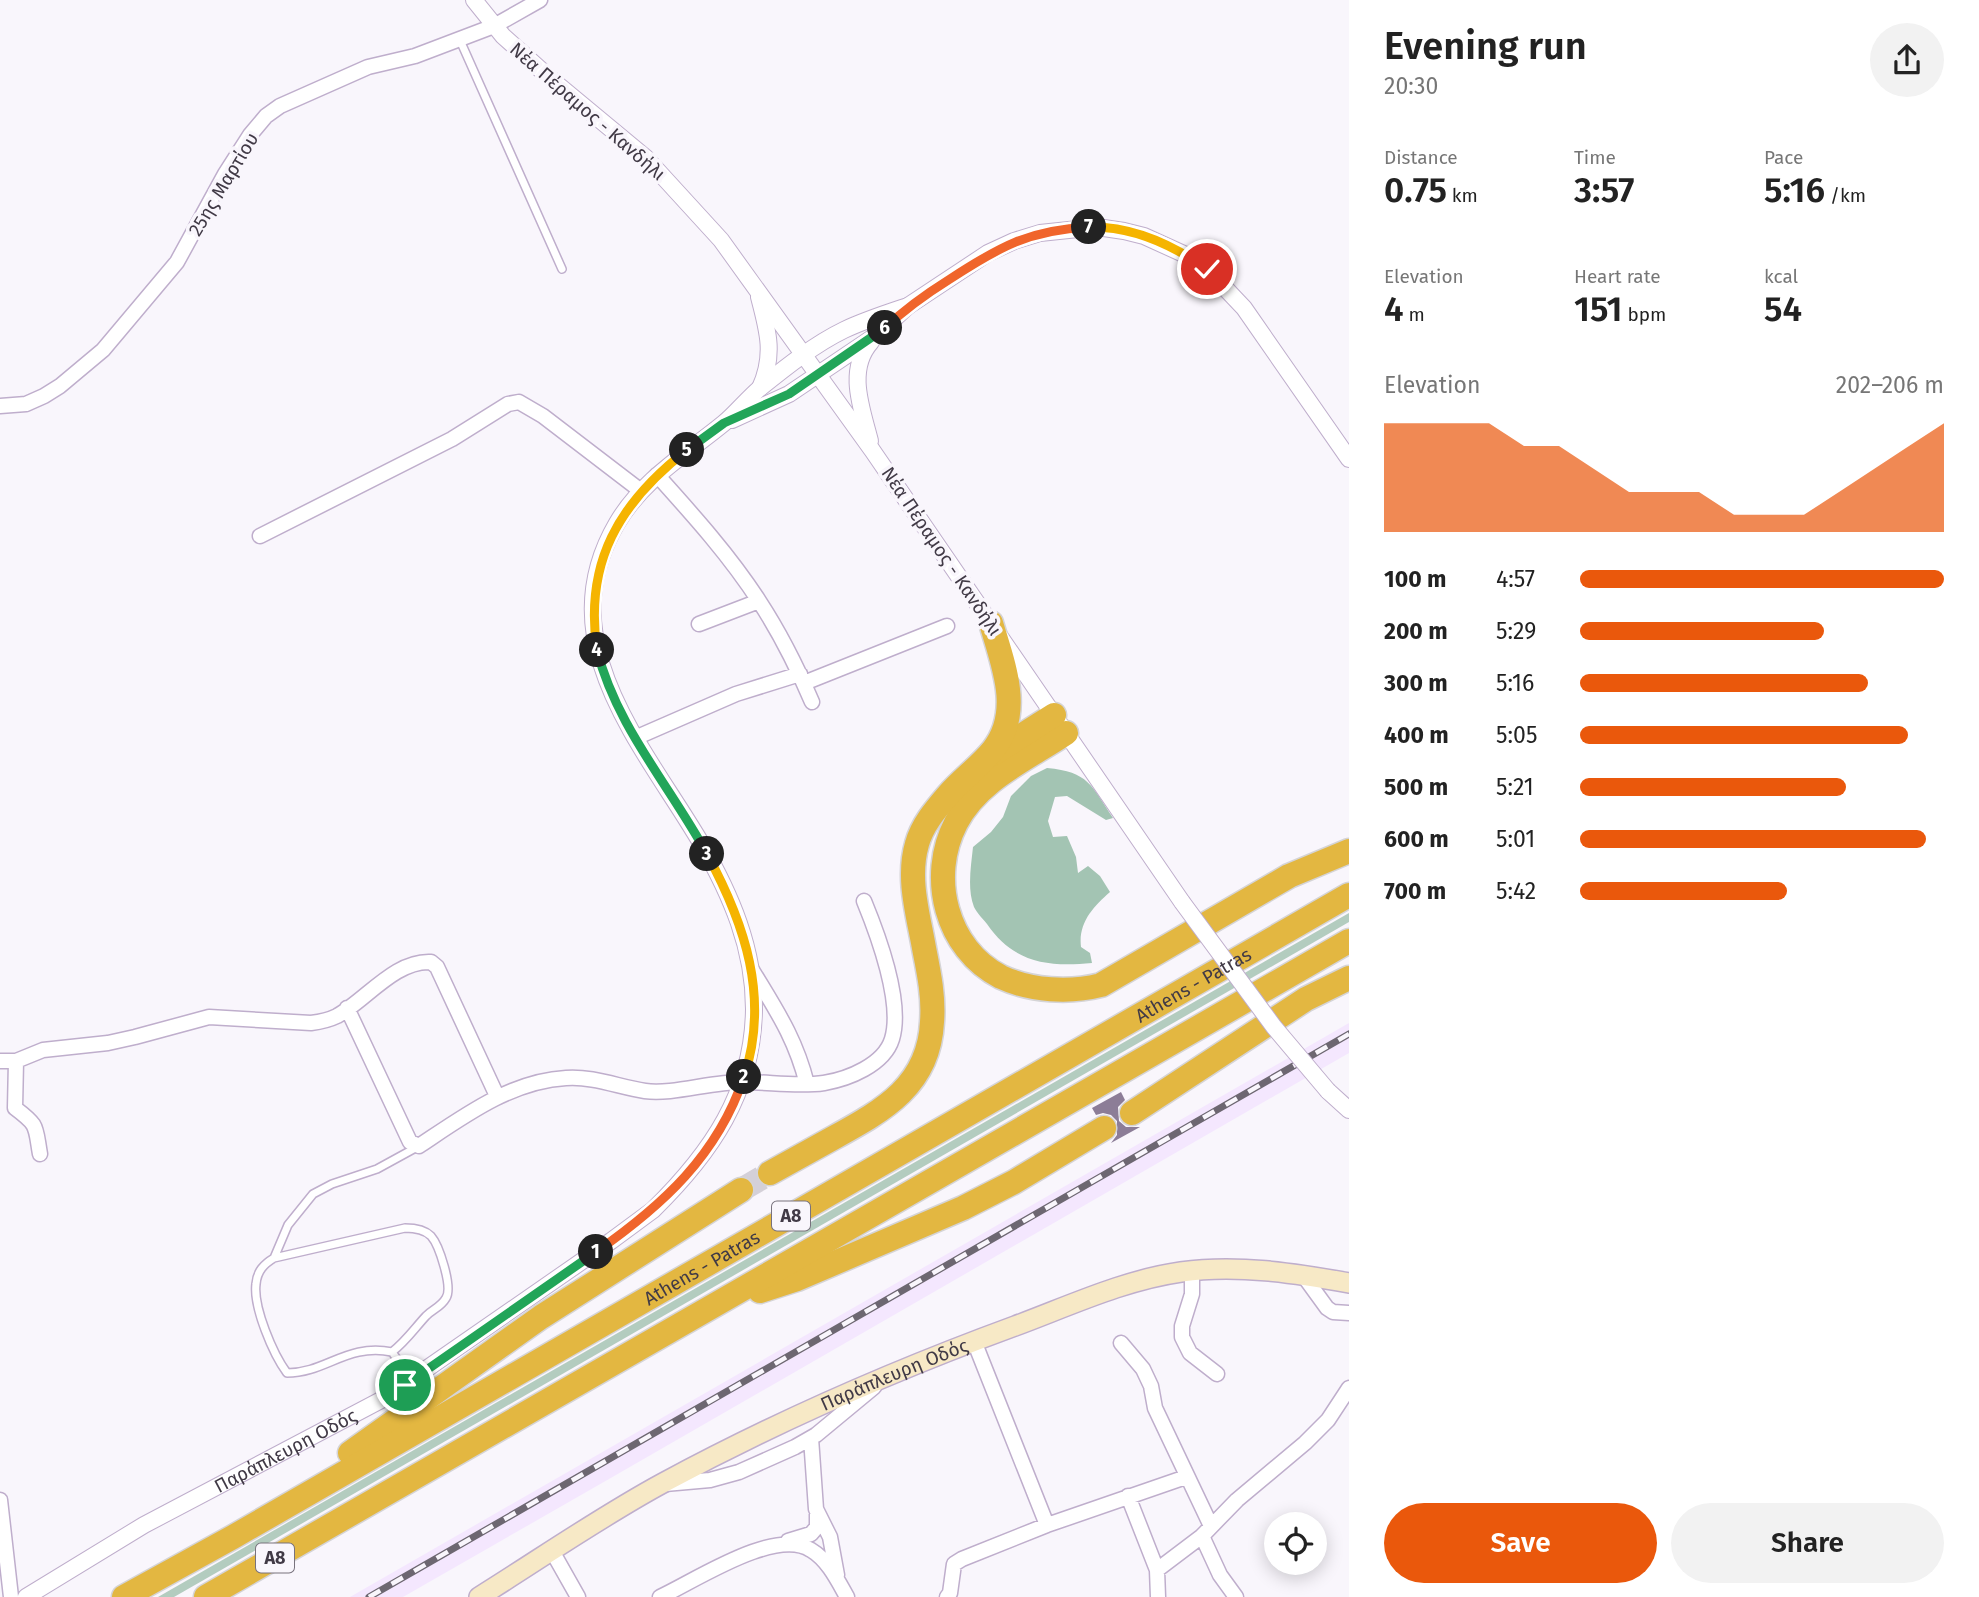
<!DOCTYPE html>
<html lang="en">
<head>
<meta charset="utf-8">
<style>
	:root { --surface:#fff; --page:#f2f2f2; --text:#222; --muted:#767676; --accent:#ea580c }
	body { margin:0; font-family:"Fira Sans",sans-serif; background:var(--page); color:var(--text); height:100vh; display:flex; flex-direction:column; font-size:26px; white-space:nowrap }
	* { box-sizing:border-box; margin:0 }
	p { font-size:23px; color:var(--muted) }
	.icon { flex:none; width:38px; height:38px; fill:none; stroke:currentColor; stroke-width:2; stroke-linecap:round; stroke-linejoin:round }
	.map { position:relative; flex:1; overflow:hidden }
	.side { display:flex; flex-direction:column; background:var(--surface); width:630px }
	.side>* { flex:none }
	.tools { position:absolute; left:1264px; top:1512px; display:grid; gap:14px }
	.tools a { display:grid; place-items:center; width:63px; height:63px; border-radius:50%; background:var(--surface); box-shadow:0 4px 18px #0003; font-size:35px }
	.pin { position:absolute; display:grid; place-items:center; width:60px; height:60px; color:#fff; margin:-30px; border:4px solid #fff; border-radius:50%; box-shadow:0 2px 7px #0007 }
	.km { position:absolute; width:35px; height:35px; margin:-18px; border-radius:50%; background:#222; color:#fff; font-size:19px; line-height:35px; text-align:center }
	.round { display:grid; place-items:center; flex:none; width:74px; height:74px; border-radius:37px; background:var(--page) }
	.summary { display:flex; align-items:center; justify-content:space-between; height:119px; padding:0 35px }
	h1 { font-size:38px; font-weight:600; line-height:52px }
	.stats { display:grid; grid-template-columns:repeat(3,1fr); gap:10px; height:119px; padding:7px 35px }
	.stats div { display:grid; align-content:center }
	.stats b { font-size:35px; font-weight:600 }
	.stats small { font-size:19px; font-weight:400 }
	.stats p { font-size:19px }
	.chart { height:196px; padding:14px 35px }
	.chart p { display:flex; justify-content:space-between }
	.chart svg { width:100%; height:126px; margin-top:7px; fill:var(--accent); opacity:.7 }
	.button { display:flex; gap:14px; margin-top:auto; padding:14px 35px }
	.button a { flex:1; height:80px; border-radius:42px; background:var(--accent); color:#fff; font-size:28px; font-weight:600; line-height:80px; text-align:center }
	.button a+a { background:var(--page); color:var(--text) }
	ul { padding:0 35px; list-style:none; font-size:23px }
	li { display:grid; grid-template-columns:112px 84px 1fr; align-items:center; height:52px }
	li i { height:18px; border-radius:9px; background:var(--accent) }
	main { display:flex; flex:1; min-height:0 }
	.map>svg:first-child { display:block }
	.built { fill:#f4e7fe }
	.green { fill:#b3ccbf }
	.forest { fill:#a3c4b3 }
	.building { fill:#8c7d97 }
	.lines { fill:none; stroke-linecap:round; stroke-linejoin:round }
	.motorway-tunnel { stroke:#d4d0d8; stroke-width:24; stroke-dasharray:24 12; stroke-linecap:butt }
	.service-casing { stroke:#bfaecc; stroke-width:10 }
	.minor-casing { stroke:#bfaecc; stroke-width:17 }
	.tertiary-casing { stroke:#bfaecc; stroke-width:18 }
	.secondary-casing { stroke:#bfaecc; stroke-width:22 }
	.motorway-casing { stroke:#d5d4d6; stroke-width:27 }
	.service { stroke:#fff; stroke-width:7 }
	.minor { stroke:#fff; stroke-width:14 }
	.tertiary { stroke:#fff; stroke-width:16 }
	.secondary { stroke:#f7e9c6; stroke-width:19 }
	.motorway { stroke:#e3b741; stroke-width:24 }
	.rail-casing { stroke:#6d6771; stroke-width:7 }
	.rail { stroke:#f9f6fc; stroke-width:4.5; stroke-dasharray:13; stroke-linecap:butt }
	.tertiary-bridge-casing { stroke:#bfaecc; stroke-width:18; stroke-linecap:butt }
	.tertiary-bridge { stroke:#fff; stroke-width:16 }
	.split-1-casing { stroke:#fff; stroke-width:14 }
	.split-2-casing { stroke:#fff; stroke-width:14 }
	.split-3-casing { stroke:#fff; stroke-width:14 }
	.split-4-casing { stroke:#fff; stroke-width:14 }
	.split-5-casing { stroke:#fff; stroke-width:14 }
	.split-6-casing { stroke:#fff; stroke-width:14 }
	.split-7-casing { stroke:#fff; stroke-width:14 }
	.split-8-casing { stroke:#fff; stroke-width:14 }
	.split-1 { stroke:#22a559; stroke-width:9 }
	.split-2 { stroke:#f0652b; stroke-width:9 }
	.split-3 { stroke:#f5b400; stroke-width:9 }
	.split-4 { stroke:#22a559; stroke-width:9 }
	.split-5 { stroke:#f5b400; stroke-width:9 }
	.split-6 { stroke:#22a559; stroke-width:9 }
	.split-7 { stroke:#f0652b; stroke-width:9 }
	.split-8 { stroke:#f5b400; stroke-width:9 }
	.labels { text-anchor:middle; stroke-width:7; stroke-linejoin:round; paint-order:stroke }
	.shield { fill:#f9f6fc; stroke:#78727d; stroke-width:2 }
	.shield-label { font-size:18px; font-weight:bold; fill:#413a46 }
	.street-label { font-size:19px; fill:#413a46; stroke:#f9f6fc }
</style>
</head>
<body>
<main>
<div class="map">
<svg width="1349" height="1597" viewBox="0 0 1349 1597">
	<rect width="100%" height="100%" fill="#f9f6fc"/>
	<path class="built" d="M 1349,1023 L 1349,1053 L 609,1479 L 403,1597 L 350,1597 Z"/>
	<path class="green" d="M 1349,913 L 1349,922 L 174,1597 L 158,1597 Z"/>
	<path class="forest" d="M 1047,768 C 1089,772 1091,785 1113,818 L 1106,820 L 1067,796 L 1055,797 L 1048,821 L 1053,837 L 1067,836 L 1076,857 L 1078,873 L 1088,866 L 1100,876 L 1110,892 C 1093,907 1078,923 1081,947 L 1090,953 L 1092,963 C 1047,967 1014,963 987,924 C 983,919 977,913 974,907 C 967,889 971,866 973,847 L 991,832 L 1003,817 L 1011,796 L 1031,776 Z"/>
	<path class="building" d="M 1121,1092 L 1125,1100 L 1118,1107 L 1119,1121 L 1126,1127 L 1140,1127 L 1111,1143 L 1117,1135 L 1117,1121 L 1111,1115 L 1103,1113 L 1096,1115 L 1092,1108 Z
		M 756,1168 L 757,1180 L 762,1185 L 756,1189 L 753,1181 L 743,1176 Z"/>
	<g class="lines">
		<path class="motorway-tunnel" d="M 741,1190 L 770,1173"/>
		<g class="service-casing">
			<path id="service" d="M 459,38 L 562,269
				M 274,1258 L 288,1225 L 313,1194 L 332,1184 L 377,1169 L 419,1146
				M 392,1352 C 406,1341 414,1329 426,1316 C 433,1309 441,1307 446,1298 C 453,1287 439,1245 431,1236 C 424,1229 414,1228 405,1228 L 274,1258 C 264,1264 257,1271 256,1284 C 253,1307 273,1354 287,1373 C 326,1373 347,1343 392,1352 L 397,1359 L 405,1385"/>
		</g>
		<g class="minor-casing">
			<path id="minor" d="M 0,406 L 26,404 L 44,396 L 60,386 L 103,350 L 177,262 L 225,174 L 250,135 L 266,116 L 280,106 L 368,67 L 415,56 L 494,26 L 540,0
				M 657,475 C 693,515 730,556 759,601 C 780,633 797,667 812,702
				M 260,536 L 452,439 L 508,404 L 519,402 L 543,416 L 641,491
				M 699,624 L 759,601
				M 804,683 L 947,626
				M 635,738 L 736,694 L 800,674
				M 752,970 C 776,1010 795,1037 807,1084
				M 347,1008 L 410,1142 L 419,1146 C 464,1116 511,1081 566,1078 C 593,1076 619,1087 645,1091 C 673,1095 713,1081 744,1082 C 770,1082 798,1087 824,1083 C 848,1079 884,1065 892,1039 C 903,1003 878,935 864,901
				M 0,1061 L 16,1061 L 43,1050 L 108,1043 L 135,1037 L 209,1017 L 311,1023 C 319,1022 329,1020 337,1016 C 366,1000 395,960 431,962 L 437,967 L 497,1096
				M 16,1061 L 15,1108 C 39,1126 35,1126 40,1154
				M 1192,1270 L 1192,1294 L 1182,1326 L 1182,1337 L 1190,1353 L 1217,1374
				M 1303,1275 L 1327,1308 L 1333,1312 L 1349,1313
				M 974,1341 L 1047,1525
				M 1121,1343 L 1143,1369 L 1151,1386 L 1155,1408 L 1211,1526
				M 811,1438 L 816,1509 L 830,1537 L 837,1575
				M 665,1484 L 710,1480 L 739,1472 L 795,1447 L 816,1435 L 874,1387
				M 1128,1496 L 1157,1570 L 1158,1597
				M 0,1500 L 11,1597
				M 1202,1536 L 1220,1575 L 1236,1597
				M 788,1541 L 811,1534 L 817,1527 L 817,1514
				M 552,1551 L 578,1597
				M 1157,1570 L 1202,1536 L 1237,1500 L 1305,1443 L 1328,1420 L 1349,1388
				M 660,1597 C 695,1581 775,1527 811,1550 C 828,1560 838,1581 847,1597
				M 947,1597 L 950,1593 L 954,1564 L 962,1559 L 1047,1525 L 1186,1477"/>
		</g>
		<g class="tertiary-casing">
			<g id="tertiary">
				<path d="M 474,0 L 503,36 L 552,80 L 646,158 L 721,240 L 872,450 L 1182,902"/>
				<path d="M 759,297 C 768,331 775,355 760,388"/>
				<path d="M 732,420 L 789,394 L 878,334 L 908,306 L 988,253 L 1014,241 L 1040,233 L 1097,227 L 1124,231 L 1144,236 L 1188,256 L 1207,269 L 1244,308 L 1349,459"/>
				<path d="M 870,441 C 862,409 846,370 871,342"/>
				<path d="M 1328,1091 L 1349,1110"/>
				<path id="s1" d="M 26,1597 L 144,1525 L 383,1399 L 611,1241 L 653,1210 C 711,1153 753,1093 754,1009 C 754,948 731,895 701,843 C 644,746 547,642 617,523 C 643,479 685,455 724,423 C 737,412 747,399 760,388 C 786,367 815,344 844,330 C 865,320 887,313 908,306"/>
			</g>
		</g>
		<g class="secondary-casing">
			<g id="secondary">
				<path id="s2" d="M 479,1597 C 540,1559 600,1517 663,1483 C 776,1422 895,1370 1015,1326 C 1069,1306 1124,1280 1181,1272 C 1236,1264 1295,1273 1349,1283"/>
			</g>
		</g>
		<g class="motorway-casing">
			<g id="motorway">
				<path d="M 1066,733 C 1027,759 978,780 956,823 C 928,877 946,949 1001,977 C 1031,991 1070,993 1101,985 L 1289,876 L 1349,851"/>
				<path d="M 993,754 L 1054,715"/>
				<path d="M 1132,1113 L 1306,999 L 1349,978"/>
				<path d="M 770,1173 C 792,1161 813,1149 835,1137 C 884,1110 929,1085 932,1022 C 934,997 929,973 924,948 C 918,914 907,878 917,844 C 922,825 936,809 948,795 C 962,779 980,766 993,750 C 1023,712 1003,664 991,623"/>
				<path d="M 760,1291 L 797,1279 L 963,1208 L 1014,1182 L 1104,1128"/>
				<path d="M 350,1453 L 541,1317 L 741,1190"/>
				<path id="s3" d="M 124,1597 L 233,1537 L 1349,895"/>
				<path d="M 206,1597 L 1349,941"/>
			</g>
		</g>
		<use href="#service" class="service"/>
		<use href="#minor" class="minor"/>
		<use href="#tertiary" class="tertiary"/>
		<use href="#secondary" class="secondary"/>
		<use href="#motorway" class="motorway"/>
		<g class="rail-casing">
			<path id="rail" d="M 369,1597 L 1349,1034"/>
		</g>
		<use href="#rail" class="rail"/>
		<g class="tertiary-bridge-casing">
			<path id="tertiary-bridge" d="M 1182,902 L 1274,1027 L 1328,1091"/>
		</g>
		<use href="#tertiary-bridge" class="tertiary-bridge"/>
	</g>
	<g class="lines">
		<g class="split-1-casing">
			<path id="split-1" d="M 405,1385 L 596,1252"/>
		</g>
		<g class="split-2-casing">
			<path id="split-2" d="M 596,1252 C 663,1205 717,1156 744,1077"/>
		</g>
		<g class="split-3-casing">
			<path id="split-3" d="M 707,854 C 745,924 770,998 744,1077"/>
		</g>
		<g class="split-4-casing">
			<path id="split-4" d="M 597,650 C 616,726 670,786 707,854"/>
		</g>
		<g class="split-5-casing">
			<path id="split-5" d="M 597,650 C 584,562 619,503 687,450"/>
		</g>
		<g class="split-6-casing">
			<path id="split-6" d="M 687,450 L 724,423 L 789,394 L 885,328"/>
		</g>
		<g class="split-7-casing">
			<path id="split-7" d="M 885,328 C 905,309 926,294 950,279 C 999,247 1029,230 1089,227"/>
		</g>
		<g class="split-8-casing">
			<path id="split-8" d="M 1089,227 C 1132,226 1173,245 1207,269"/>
		</g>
		<use href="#split-1" class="split-1"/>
		<use href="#split-2" class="split-2"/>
		<use href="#split-3" class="split-3"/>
		<use href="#split-4" class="split-4"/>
		<use href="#split-5" class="split-5"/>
		<use href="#split-6" class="split-6"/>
		<use href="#split-7" class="split-7"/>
		<use href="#split-8" class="split-8"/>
	</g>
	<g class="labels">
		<g class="shield">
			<rect x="772" y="1201.5" width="38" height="29" rx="5"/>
			<rect x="256" y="1543.5" width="38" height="29" rx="5"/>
		</g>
		<g class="shield-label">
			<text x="791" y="1222">Α8</text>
			<text x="275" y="1564">Α8</text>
		</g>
		<g class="street-label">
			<text transform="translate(588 111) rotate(41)" y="7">Νέα Πέραμος - Κανδήλι</text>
			<text transform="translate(223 184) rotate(-59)" y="7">25ης Μαρτίου</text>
			<text transform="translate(942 551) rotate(56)" y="7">Νέα Πέραμος - Κανδήλι</text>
			<text dy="7" stroke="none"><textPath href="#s3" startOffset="1232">Athens - Patras</textPath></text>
			<text dy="7" stroke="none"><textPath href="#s3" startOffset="665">Athens - Patras</textPath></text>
			<text dy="7" stroke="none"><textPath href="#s2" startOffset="472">Παράπλευρη Οδός</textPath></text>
			<text dy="7" stroke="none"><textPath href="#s1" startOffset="298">Παράπλευρη Οδός</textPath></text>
		</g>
	</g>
</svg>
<div class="tools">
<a><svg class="icon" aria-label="locate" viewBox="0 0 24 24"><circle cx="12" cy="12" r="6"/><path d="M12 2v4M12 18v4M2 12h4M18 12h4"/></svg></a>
</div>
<div class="pin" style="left:405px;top:1385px;background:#1e9e55"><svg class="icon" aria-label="arrive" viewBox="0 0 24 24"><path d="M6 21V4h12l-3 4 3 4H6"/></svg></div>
<div class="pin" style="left:1207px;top:269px;background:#d93025"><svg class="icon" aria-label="check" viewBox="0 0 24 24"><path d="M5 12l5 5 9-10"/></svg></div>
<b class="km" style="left:596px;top:1252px">1</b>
<b class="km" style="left:744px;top:1077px">2</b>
<b class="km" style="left:707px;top:854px">3</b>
<b class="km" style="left:597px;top:650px">4</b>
<b class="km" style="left:687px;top:450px">5</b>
<b class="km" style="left:885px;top:328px">6</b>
<b class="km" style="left:1089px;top:227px">7</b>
</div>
<section class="side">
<div class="summary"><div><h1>Evening run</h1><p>20:30</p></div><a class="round"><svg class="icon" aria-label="share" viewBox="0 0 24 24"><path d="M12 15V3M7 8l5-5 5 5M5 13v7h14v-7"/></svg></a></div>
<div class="stats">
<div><p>Distance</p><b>0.75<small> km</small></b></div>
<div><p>Time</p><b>3:57</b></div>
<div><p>Pace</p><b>5:16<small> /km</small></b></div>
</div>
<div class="stats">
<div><p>Elevation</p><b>4<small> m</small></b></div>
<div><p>Heart rate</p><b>151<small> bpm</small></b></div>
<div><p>kcal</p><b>54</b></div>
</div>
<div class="chart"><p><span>Elevation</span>202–206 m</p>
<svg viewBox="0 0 160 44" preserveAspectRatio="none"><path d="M0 44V6L10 6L20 6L30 6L40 14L50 14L60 22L70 30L80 30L90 30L100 38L110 38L120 38L130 30L140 22L150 14L160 6V44z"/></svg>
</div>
<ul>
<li><b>100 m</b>4:57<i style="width:100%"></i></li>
<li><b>200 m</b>5:29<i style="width:67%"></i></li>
<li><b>300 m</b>5:16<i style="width:79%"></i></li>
<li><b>400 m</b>5:05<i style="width:90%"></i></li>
<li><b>500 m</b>5:21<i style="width:73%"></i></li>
<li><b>600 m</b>5:01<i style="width:95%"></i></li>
<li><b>700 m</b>5:42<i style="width:57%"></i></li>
</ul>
<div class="button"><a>Save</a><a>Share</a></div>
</section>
</main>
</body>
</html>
